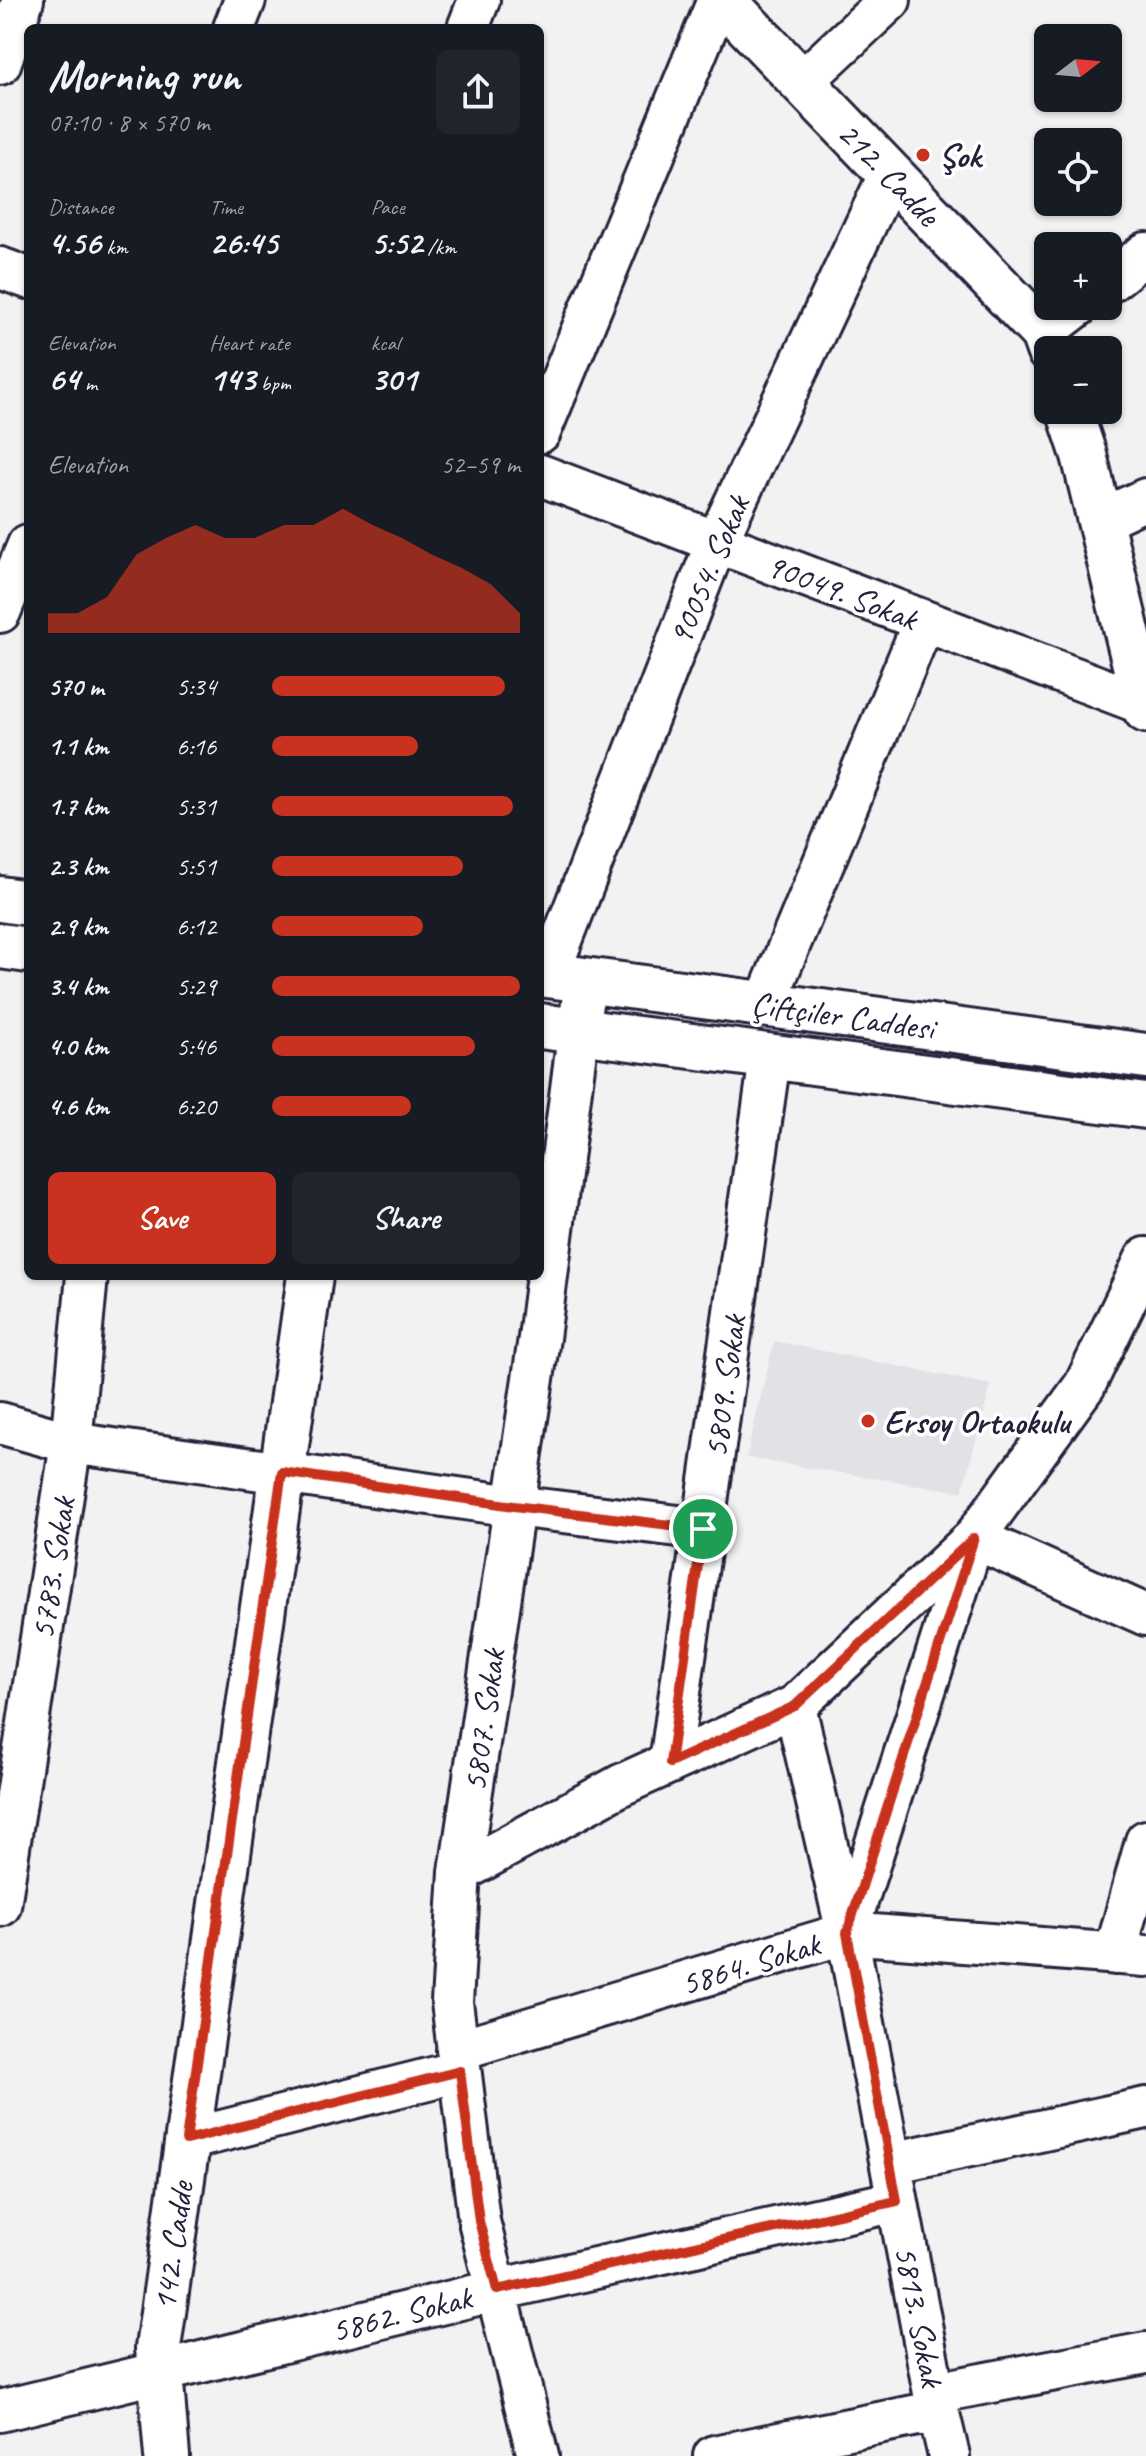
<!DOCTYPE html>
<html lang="en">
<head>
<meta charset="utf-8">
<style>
	:root { --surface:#171b24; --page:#20242c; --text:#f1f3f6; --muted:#9ea1a6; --accent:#c8321e }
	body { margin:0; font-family:Caveat,sans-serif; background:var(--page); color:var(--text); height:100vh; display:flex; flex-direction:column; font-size:30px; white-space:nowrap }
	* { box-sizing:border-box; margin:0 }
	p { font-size:26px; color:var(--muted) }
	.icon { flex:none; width:44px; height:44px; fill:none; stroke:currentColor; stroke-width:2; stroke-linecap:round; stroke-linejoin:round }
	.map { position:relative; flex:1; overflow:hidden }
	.details { position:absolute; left:24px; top:24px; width:520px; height:1256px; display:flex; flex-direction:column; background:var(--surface); border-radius:12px; box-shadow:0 2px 6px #0004 }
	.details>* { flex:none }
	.needle { width:52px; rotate:74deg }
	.fabs { position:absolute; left:1034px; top:24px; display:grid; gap:16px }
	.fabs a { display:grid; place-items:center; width:88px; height:88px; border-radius:12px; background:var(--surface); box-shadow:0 2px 6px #0004; font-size:40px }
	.pin { position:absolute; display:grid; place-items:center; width:68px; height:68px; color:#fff; margin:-34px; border:4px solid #fff; border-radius:50%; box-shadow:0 2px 8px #0007 }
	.round { display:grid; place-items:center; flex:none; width:84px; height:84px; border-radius:12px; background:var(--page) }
	.head { display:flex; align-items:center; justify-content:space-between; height:136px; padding:0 24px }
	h1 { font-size:44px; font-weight:700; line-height:60px }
	.figures { display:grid; grid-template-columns:repeat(3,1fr); gap:12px; height:136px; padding:8px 24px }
	.figures div { display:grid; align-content:center }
	.figures b { font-size:34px; font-weight:700 }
	.figures small { font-size:22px; font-weight:400 }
	.figures p { font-size:22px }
	.chart { height:224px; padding:16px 24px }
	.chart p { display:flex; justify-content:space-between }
	.chart svg { width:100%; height:144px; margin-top:8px; fill:var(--accent); opacity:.7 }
	.button { display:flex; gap:16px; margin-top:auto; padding:16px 24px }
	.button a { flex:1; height:92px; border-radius:12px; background:var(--accent); color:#fff; font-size:32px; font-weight:700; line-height:92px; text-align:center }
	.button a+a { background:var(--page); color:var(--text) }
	ul { padding:0 24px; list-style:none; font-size:26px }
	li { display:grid; grid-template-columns:128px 96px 1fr; align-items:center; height:60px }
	li i { height:20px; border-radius:10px; background:var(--accent) }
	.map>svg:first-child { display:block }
	.built { fill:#e2e2e6 }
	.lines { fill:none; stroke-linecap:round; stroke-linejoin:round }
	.street-casing { stroke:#22223b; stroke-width:46 }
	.secondary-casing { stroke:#22223b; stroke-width:50 }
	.street { stroke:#fff; stroke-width:40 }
	.secondary { stroke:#fff; stroke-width:44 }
	.route-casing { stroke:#fff; stroke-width:16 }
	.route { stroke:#c8321e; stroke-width:10 }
	.poi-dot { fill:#c8321e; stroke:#fff; stroke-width:3 }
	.labels { text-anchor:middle; stroke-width:7; stroke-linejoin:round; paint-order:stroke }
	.poi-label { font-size:34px; font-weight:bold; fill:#22223b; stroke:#fff; text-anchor:start }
	.street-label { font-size:34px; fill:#22223b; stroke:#fff }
</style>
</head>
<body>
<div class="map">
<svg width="1146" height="2456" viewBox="0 0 1146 2456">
	<rect width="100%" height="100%" fill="#f2f2f3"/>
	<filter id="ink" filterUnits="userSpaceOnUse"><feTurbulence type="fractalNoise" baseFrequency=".0125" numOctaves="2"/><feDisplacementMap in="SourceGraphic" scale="16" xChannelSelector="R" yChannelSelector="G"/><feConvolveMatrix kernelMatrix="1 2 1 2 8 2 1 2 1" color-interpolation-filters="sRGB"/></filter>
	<g filter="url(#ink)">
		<path class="built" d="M 774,1341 L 991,1385 L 962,1492 L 746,1458 Z"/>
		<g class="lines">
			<g class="street-casing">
				<path id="street" d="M 234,28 L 245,0
					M 468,28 L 479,0
					M 0,64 L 23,0
					M 802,82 L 890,0
					M 0,268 L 28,278
					M 1108,283 L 1146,253
					M 1043,333 L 1078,306
					M 540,432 L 718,0
					M 540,475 L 1146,705
					M 1100,520 L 1146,499
					M 0,612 L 28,545
					M 548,976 L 716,543 L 890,173
					M 765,1004 L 924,621
					M 0,1423 L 71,1443 L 514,1506 L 703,1529
					M 795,1706 L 847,1933 L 934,2393 L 949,2456
					M 670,1763 L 770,1058
					M 460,1872 L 621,1785 L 795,1706 L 974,1538 L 1085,1385 L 1146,1258
					M 0,1906 L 71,1443 L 87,1276
					M 847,1933 L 974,1538 L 1146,1615
					M 1115,1954 L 1146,1841
					M 457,2050 L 847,1933 L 1146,1956
					M 186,2140 L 460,2071
					M 891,2163 L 1146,2108
					M 934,2393 L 1146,2353
					M 0,2411 L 497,2290 L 897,2201
					M 538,2456 L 479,2221 L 452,2002 L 460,1872 L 539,1338 L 585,980
					M 714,2456 L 938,2411"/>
			</g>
			<g class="secondary-casing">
				<path id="secondary" d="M 723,0 L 1043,333 L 1049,350
					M 1069,410 L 1084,455 L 1146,710
					M 0,899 L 28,903
					M 0,946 L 28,950
					M 540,974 L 1146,1056
					M 540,1026 L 1146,1106
					M 167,2456 L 158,2348 L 310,1276"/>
			</g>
			<use href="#street" class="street"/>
			<use href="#secondary" class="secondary"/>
		</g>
	</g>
	<g class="lines" filter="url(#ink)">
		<g class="route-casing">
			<path id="route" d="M 282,1472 L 514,1506 L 703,1529 L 670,1763 L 795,1706 L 974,1538 L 847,1933 L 897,2201 L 497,2290 L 479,2221 L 460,2071 L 186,2140 Z"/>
		</g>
		<use href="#route" class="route"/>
	</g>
	<g class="poi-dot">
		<circle cx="923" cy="155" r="8"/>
		<circle cx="868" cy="1421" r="8"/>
	</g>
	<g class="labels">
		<g class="poi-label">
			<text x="939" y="167">Şok</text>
			<text x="884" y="1433">Ersoy Ortaokulu</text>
		</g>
		<g class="street-label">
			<text transform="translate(889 173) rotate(46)" y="12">212. Cadde</text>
			<text transform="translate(708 570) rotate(-67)" y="12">90054. Sokak</text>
			<text transform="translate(842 591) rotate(21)" y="12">90049. Sokak</text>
			<text transform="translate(843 1015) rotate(8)" y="12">Çiftçiler Caddesi</text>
			<text transform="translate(724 1386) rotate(-82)" y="12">5809. Sokak</text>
			<text transform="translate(52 1568) rotate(-81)" y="12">5783. Sokak</text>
			<text transform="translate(483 1720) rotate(-82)" y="12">5807. Sokak</text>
			<text transform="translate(750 1963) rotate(-17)" y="12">5864. Sokak</text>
			<text transform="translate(172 2246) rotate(-82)" y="12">142. Cadde</text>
			<text transform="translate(401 2313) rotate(-14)" y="12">5862. Sokak</text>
			<text transform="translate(920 2316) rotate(79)" y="12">5813. Sokak</text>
		</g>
	</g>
</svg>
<div class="fabs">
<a><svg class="needle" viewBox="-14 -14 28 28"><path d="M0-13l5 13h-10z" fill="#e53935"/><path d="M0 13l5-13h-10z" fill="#9ea1a6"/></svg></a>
<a><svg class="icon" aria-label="locate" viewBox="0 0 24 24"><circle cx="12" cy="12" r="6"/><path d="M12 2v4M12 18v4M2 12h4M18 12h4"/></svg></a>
<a>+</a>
<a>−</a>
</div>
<div class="pin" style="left:703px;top:1529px;background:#1e9e55"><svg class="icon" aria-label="arrive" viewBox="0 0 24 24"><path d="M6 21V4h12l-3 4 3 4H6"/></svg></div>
<section class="details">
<div class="head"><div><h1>Morning run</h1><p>07:10 · 8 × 570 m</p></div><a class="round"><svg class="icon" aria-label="share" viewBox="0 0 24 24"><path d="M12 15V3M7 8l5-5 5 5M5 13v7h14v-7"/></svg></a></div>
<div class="figures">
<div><p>Distance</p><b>4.56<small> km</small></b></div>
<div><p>Time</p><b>26:45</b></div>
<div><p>Pace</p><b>5:52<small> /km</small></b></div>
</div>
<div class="figures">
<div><p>Elevation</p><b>64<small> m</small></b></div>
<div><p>Heart rate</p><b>143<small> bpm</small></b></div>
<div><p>kcal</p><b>301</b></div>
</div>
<div class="chart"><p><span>Elevation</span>52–59 m</p>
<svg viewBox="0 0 160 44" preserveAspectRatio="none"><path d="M0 44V38L10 38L20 33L30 20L40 15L50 11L60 15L70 15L80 11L90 11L100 6L110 11L120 15L130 20L140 24L150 29L160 38V44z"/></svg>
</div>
<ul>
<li><b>570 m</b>5:34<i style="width:94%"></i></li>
<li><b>1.1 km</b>6:16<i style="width:59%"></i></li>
<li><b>1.7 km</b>5:31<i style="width:97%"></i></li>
<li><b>2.3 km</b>5:51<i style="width:77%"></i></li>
<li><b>2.9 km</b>6:12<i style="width:61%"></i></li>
<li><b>3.4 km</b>5:29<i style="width:100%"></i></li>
<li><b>4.0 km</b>5:46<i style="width:82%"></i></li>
<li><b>4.6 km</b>6:20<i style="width:56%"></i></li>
</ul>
<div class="button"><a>Save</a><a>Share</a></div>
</section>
</div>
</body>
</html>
